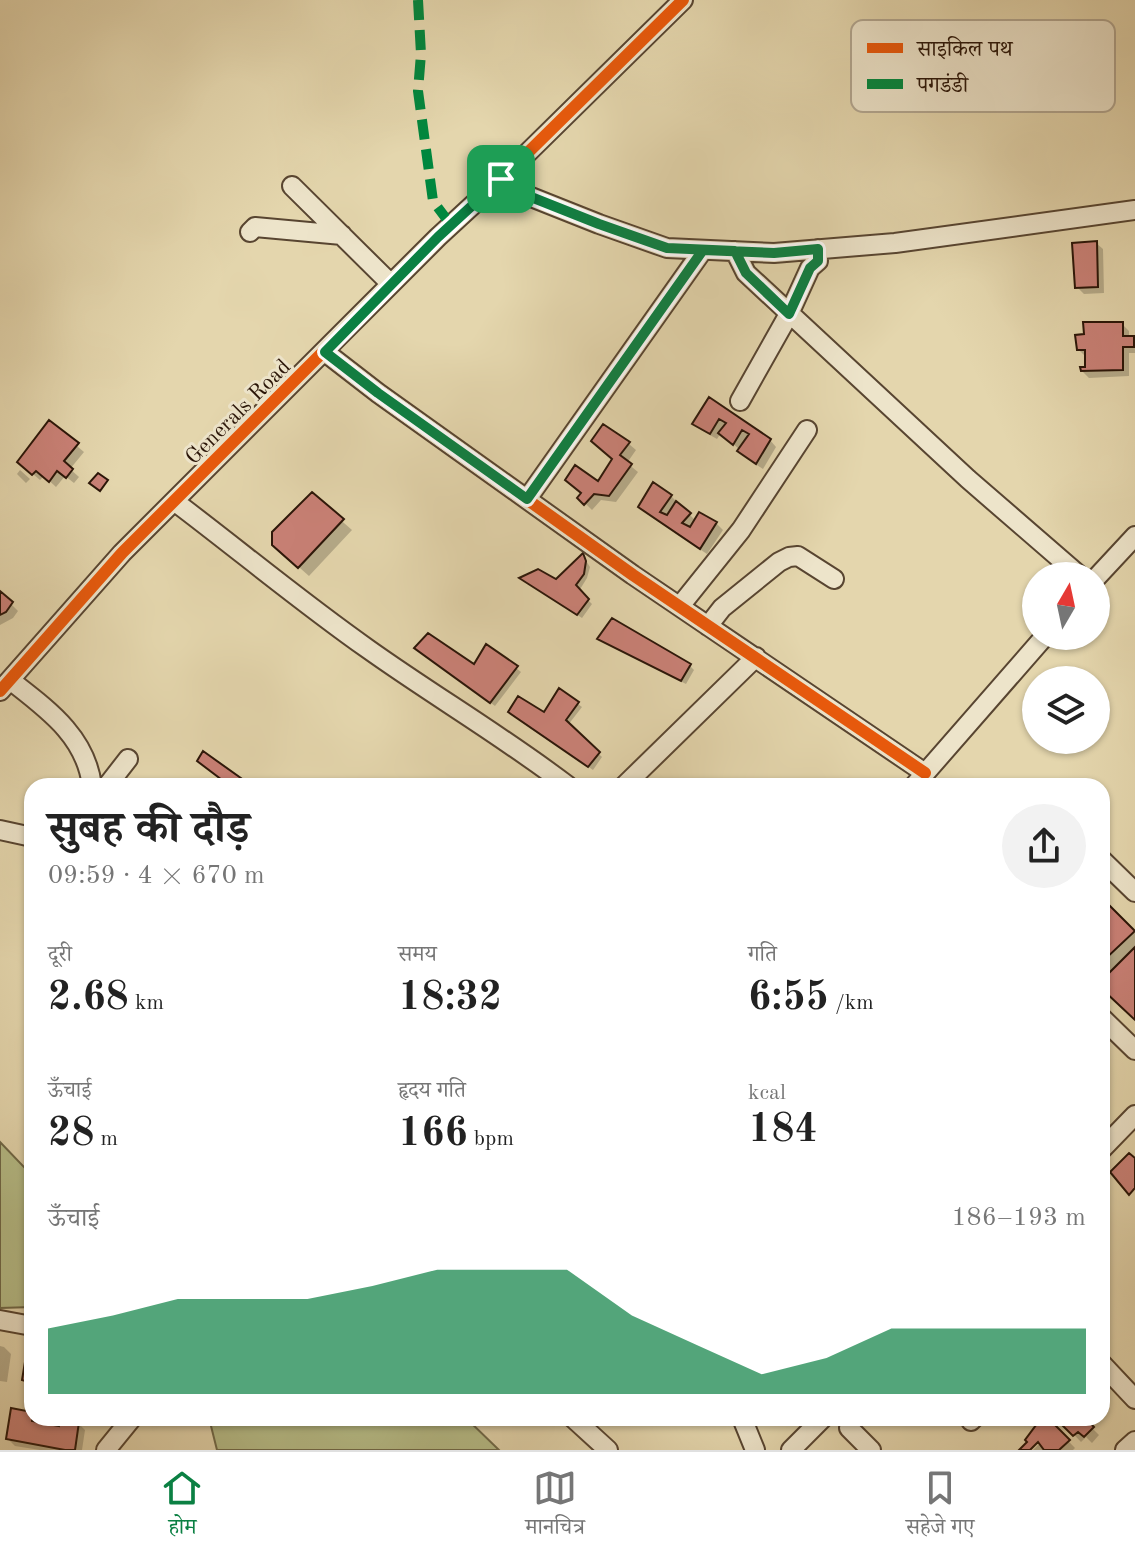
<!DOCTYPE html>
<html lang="hi">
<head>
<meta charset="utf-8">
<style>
	:root { --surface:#fff; --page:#f2f2f2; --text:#222; --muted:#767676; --line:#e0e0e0; --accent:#0b8043 }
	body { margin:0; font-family:"Old Standard TT","Noto Serif Devanagari",serif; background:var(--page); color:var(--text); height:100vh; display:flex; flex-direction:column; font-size:30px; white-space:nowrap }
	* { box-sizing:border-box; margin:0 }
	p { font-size:26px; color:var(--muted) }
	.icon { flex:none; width:44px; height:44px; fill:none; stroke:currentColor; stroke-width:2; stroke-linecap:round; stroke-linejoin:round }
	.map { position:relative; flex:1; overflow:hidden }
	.details { position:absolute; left:24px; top:778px; width:1086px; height:648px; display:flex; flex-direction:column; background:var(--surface); border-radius:24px; box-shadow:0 2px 6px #0004 }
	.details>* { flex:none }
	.needle { width:52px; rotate:9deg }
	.buttons { position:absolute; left:1022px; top:562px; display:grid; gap:16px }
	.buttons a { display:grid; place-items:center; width:88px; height:88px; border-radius:50%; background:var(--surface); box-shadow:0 2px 6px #0004; font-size:40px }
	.pin { position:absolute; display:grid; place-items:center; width:68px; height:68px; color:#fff; margin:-34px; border-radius:16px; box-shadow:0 4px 12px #0006 }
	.round { display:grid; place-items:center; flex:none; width:84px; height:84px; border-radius:42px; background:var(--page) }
	.summary { display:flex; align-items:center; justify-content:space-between; height:136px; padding:0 24px }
	h1 { font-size:44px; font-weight:700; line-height:60px }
	.stats { display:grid; grid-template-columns:repeat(3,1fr); gap:12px; height:136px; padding:8px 24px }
	.stats div { display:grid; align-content:center }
	.stats b { font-size:40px; font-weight:700 }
	.stats small { font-size:22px; font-weight:400 }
	.stats p { font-size:22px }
	.chart { height:224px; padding:16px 24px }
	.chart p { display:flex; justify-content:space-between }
	.chart svg { width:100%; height:144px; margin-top:8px; fill:var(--accent); opacity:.7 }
	.tab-bar { display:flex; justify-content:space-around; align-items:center; height:112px; border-top:2px solid var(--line); background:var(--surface); font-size:22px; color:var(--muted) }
	.tab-bar a { display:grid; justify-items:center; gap:4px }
	.tab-bar .on { color:var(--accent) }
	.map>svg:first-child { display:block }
	.green { fill:#b6bd88; stroke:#706948; stroke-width:2 }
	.shadow { fill:#0003 }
	.building { fill:#ca8177; stroke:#2a1508; stroke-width:2 }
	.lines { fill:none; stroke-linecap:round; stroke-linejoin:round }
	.minor-casing { stroke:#584531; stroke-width:22 }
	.minor { stroke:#ede4ca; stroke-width:18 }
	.quiet { stroke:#00873e; stroke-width:10; stroke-dasharray:20 10; stroke-linecap:butt }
	.cycleway-casing { stroke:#ede4ca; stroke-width:17 }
	.cycleway { stroke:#e8590c; stroke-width:12 }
	.route-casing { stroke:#fff; stroke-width:16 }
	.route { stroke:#0b8043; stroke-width:10 }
	.labels { text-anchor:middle; stroke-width:6; stroke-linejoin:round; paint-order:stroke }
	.street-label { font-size:22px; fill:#2a1508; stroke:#ede4ca }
	.key { fill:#ede4ca; stroke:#b2a690; stroke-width:2 }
	.key-label { font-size:22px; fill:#2a1508 }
</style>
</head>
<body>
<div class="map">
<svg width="1135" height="1450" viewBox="0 0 1135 1450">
	<rect width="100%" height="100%" fill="#e4d6ad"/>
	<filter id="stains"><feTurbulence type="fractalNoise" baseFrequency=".0025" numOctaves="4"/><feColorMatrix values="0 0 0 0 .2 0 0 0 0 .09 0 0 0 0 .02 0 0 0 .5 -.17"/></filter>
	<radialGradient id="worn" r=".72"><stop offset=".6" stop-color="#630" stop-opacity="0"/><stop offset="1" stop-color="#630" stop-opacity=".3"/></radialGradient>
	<path class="green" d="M 0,1142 L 25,1168 L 32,1179 L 32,1307 L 0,1308 Z
		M 209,1418 L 466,1418 L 499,1450 L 217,1450 Z"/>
	<path class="shadow" d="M 1096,243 L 1103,249 L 1104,293 L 1084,294 L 1077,287 Z
		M 1122,324 L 1129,331 L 1129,338 L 1135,340 L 1135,353 L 1129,353 L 1129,376 L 1089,378 L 1082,371 L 1087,368 L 1085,356 L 1078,349 Z
		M 710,399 L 770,440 L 776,447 L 763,469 L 746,458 L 740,450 L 721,433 L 717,439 L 701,430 L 695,423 Z
		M 50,423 L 84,452 L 70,469 L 79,477 L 74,483 L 65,476 L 56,487 L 44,476 L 40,480 L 26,468 Z
		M 629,444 L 636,450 L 627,463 L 638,472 L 616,502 L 601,500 L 592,510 L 580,498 L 598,484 L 614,459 Z
		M 20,470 L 30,479 L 26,483 L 17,474 Z
		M 312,495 L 352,530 L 309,576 L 284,554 Z
		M 671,496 L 696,521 L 716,523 L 723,530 L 707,554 L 647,514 L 640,507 Z
		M 583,556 L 590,567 L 587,578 L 579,591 L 592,604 L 582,618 L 526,581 L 557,582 Z
		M 0,593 L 18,611 L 13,618 L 0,625 Z
		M 613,620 L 690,666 L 694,670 L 686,684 L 604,643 L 600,639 Z
		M 421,651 L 475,667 L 516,668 L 521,672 L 495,706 Z
		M 559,690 L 582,707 L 568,725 L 602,757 L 593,770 L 515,716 L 545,714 Z
		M 1102,901 L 1135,933 L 1135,1018 L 1102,986 Z
		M 0,1346 L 4,1347 L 11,1354 L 7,1382 L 0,1381 Z
		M 32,1418 L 36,1418 L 39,1421 L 39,1424 L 60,1429 L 78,1423 L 85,1430 L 82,1450 L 40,1450 L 15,1446 L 8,1439 Z
		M 1040,1418 L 1046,1418 L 1075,1448 L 1073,1450 L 1047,1450 L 1045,1448 L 1043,1450 L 1033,1450 L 1046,1437 L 1043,1434 L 1028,1450 L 1022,1450 L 1038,1426 Z
		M 1058,1418 L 1085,1418 L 1084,1420 L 1099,1435 L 1092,1443 L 1086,1437 L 1081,1442 Z"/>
	<path class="building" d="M 1097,241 L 1098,287 L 1075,288 L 1072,243 Z
		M 1083,322 L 1123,322 L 1123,336 L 1134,336 L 1134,347 L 1123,347 L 1123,370 L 1081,371 L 1080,367 L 1085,367 L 1085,350 L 1077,350 L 1075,335 L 1084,334 Z
		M 709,397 L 771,439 L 756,464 L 737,451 L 749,434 L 742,430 L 733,445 L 718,433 L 726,423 L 719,419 L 710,434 L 692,424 Z
		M 49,420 L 79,443 L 64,461 L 73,469 L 66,478 L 57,471 L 49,482 L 36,471 L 32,475 L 17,462 Z
		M 603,424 L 630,442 L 620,455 L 632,464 L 609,496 L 594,494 L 584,505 L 577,498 L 581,493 L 565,480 L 575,465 L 598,481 L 612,459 L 591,441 Z
		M 98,473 L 108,480 L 100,491 L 89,483 Z
		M 653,482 L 672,495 L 660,512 L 667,515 L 676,501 L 691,513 L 682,523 L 690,527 L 699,512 L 717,522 L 700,549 L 638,507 Z
		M 312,492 L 344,519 L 298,568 L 272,545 L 272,532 Z
		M 583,553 L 586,561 L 584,574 L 576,585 L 589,599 L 577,615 L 519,578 L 538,569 L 556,579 Z
		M 0,591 L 13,602 L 6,612 L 0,615 Z
		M 612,618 L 691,664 L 681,681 L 597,639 Z
		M 428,633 L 474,664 L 486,644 L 518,666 L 490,703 L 414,648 Z
		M 559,688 L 579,702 L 566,720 L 600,752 L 588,767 L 508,712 L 518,696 L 544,712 Z
		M 203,751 L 252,786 L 230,786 L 197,761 Z
		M 1102,898 L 1135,931 L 1102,962 Z
		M 1135,947 L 1135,1020 L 1102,989 L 1102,980 Z
		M 1129,1153 L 1135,1158 L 1135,1188 L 1129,1195 L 1110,1172 Z
		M 27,1350 L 32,1352 L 32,1383 L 22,1380 Z
		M 11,1408 L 32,1412 L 32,1421 L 59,1426 L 61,1418 L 79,1422 L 75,1450 L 65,1450 L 6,1439 Z
		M 1037,1418 L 1048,1418 L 1070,1440 L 1059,1450 L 1044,1450 L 1038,1442 L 1030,1450 L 1019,1450 L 1027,1442 L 1025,1440 L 1036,1425 Z
		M 1055,1418 L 1085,1418 L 1094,1427 L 1084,1437 L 1078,1432 L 1073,1436 Z"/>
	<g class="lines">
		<g class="minor-casing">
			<path id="minor" d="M 501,179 L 526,195 L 599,224 L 667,248 L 774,253 L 895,243 L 1135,210
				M 292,186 L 391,284
				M 250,232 L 255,227 L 342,235
				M 735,251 L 746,273 L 968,479 L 1080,576
				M 325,352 L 378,393 L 633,575 L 925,773
				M 740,401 L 789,314 L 810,268 L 818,261 L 818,249
				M 527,499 L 703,250
				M 174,501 C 239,550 301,602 368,649 C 434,696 504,737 568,786
				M 1096,578 L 1135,536
				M 680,606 L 741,530 L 807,430
				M 708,626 L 722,608 L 779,562 L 789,557 L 798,556 L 834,579
				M 10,680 C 47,709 86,736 92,786
				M 0,691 L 122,553 L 438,237 L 501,179 L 683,0
				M 107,786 L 128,759
				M 624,786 L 756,657
				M 914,786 L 1045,636
				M 0,830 L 32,837
				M 1102,860 L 1135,892
				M 1102,1018 L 1135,1050
				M 1102,1149 L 1135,1115
				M 0,1320 L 32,1326
				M 1102,1364 L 1135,1399
				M 573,1418 L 608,1450
				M 742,1418 L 755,1450
				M 971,1421 L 974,1418
				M 849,1428 L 871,1450
				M 106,1450 L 132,1418
				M 791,1450 L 823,1418
				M 1125,1450 L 1135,1441"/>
		</g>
		<use href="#minor" class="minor"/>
		<path class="quiet" d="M 418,0 L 421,54 L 418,91 L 433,201 L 451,225"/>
		<g class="cycleway-casing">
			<path id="cycleway" d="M 325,352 L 378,393 L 633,575 L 925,773
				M 0,691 L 122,553 L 438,237 L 501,179 L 683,0"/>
		</g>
		<use href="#cycleway" class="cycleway"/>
	</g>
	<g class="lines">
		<g class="route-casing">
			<path id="route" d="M 501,179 L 438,237 L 325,352 L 378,393 L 527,499 L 703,250 L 774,253 L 818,249 L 818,261 L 810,268 L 789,314 L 746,273 L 735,251 L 667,248 L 599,224 L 526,195 L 501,179"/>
		</g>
		<use href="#route" class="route"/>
	</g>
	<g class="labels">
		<g class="street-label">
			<text transform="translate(237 411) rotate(-45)" y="8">Generals Road</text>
		</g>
	</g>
	<rect x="851" y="20" width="264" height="92" rx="12" class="key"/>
	<rect x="867" y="43" width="36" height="10" fill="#e8590c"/>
	<rect x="867" y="79" width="36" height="10" fill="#00873e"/>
	<g class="key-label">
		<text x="917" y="56">साइकिल पथ</text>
		<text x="917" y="92">पगडंडी</text>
	</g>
	<rect width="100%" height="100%" filter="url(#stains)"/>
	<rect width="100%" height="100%" fill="url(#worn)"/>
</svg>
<div class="buttons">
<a><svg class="needle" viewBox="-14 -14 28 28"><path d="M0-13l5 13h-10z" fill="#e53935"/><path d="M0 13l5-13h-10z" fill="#767676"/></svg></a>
<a><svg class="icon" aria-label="layers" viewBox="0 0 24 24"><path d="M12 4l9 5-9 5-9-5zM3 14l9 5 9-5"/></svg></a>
</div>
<div class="pin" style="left:501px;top:179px;background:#1e9e55"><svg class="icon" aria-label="arrive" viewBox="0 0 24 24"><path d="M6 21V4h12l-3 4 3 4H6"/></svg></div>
<section class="details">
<div class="summary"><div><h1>सुबह की दौड़</h1><p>09:59 · 4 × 670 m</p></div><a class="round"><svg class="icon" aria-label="share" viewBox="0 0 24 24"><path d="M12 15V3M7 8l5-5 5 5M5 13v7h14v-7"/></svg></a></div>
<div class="stats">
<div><p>दूरी</p><b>2.68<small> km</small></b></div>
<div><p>समय</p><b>18:32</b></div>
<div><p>गति</p><b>6:55<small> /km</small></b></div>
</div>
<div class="stats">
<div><p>ऊँचाई</p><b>28<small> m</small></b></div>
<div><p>हृदय गति</p><b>166<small> bpm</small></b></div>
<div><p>kcal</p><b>184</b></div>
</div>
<div class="chart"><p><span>ऊँचाई</span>186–193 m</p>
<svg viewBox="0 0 160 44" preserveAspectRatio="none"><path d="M0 44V24L10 20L20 15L30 15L40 15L50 11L60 6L70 6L80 6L90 20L100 29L110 38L120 33L130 24L140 24L150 24L160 24V44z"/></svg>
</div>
</section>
</div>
<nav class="tab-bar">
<a class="on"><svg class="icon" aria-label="home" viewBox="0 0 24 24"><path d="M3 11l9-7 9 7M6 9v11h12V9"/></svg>होम</a>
<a><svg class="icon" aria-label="map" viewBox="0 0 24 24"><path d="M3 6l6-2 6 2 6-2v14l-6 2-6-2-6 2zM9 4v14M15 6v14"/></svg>मानचित्र</a>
<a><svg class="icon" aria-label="saved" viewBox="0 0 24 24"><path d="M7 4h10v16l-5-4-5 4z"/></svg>सहेजे गए</a>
</nav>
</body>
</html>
